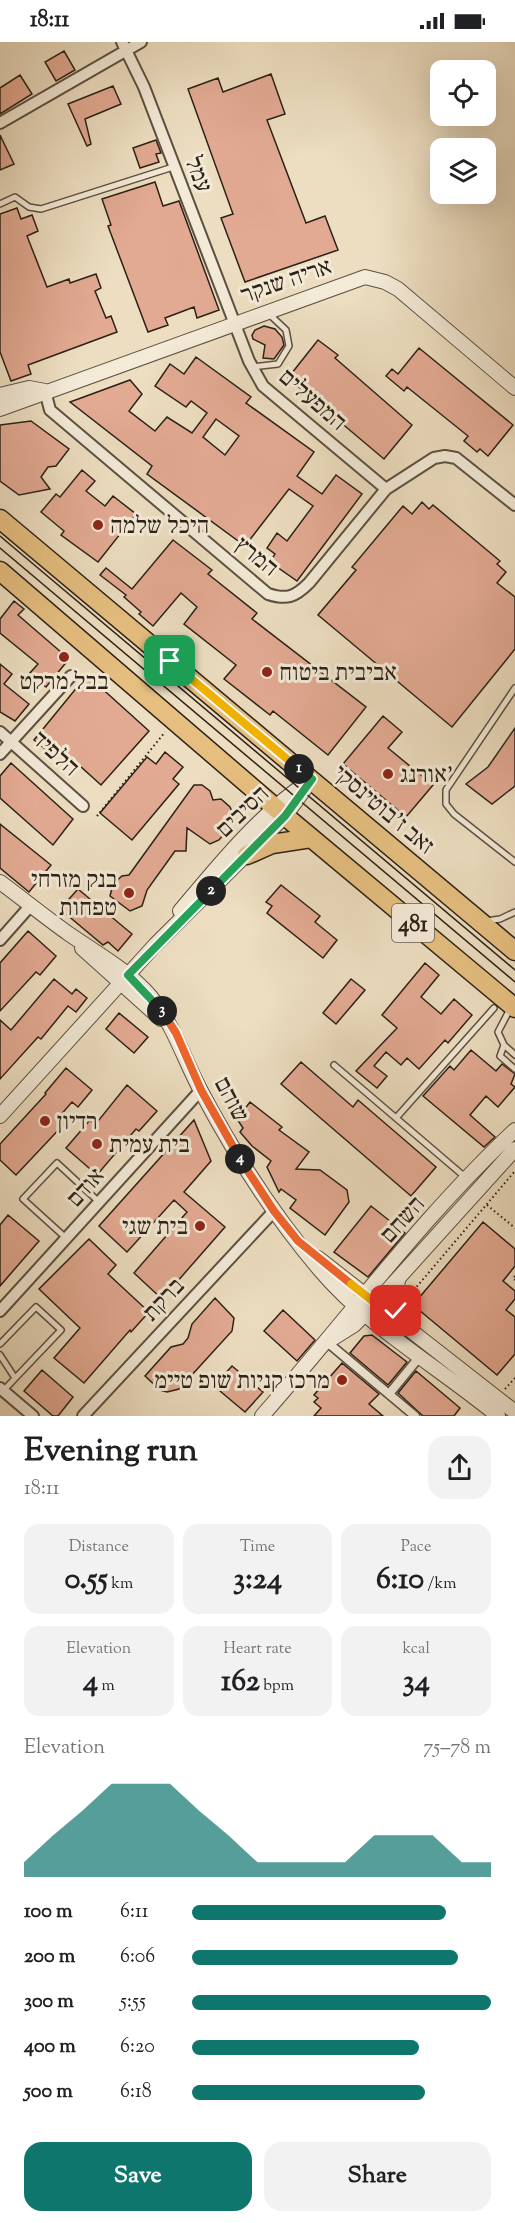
<!DOCTYPE html>
<html lang="en">
<head>
<meta charset="utf-8">
<style>
	:root { --surface:#fff; --page:#f2f2f2; --text:#202124; --muted:#757577; --accent:#0f766e }
	body { margin:0; font-family:"Sorts Mill Goudy","Frank Ruhl Libre",serif; background:var(--page); color:var(--text); height:100vh; display:flex; flex-direction:column; font-size:22px; white-space:nowrap }
	* { box-sizing:border-box; margin:0 }
	p { font-size:20px; color:var(--muted) }
	.icon { flex:none; width:33px; height:33px; fill:none; stroke:currentColor; stroke-width:2; stroke-linecap:round; stroke-linejoin:round }
	.map { position:relative; height:1374px; overflow:hidden }
	.side { display:flex; flex-direction:column; background:var(--surface); flex:1 }
	.side>* { flex:none }
	.tools { position:absolute; left:430px; top:18px; display:grid; gap:12px }
	.tools a { display:grid; place-items:center; width:66px; height:66px; border-radius:12px; background:var(--surface); box-shadow:0 6px 24px #0002; font-size:30px }
	.pin { position:absolute; display:grid; place-items:center; width:51px; height:51px; color:#fff; margin:-26px; border-radius:12px; box-shadow:0 3px 9px #0006 }
	.km { position:absolute; width:30px; height:30px; margin:-15px; border-radius:50%; background:#222; color:#fff; font-size:16px; line-height:30px; text-align:center }
	.round { display:grid; place-items:center; flex:none; width:63px; height:63px; border-radius:18px; background:var(--page) }
	.head { display:flex; align-items:center; justify-content:space-between; height:102px; padding:0 24px }
	h1 { font-size:33px; font-weight:700; line-height:45px }
	.stats { display:grid; grid-template-columns:repeat(3,1fr); gap:9px; height:102px; padding:6px 24px }
	.stats div { display:grid; align-content:center; border-radius:15px; background:var(--page); text-align:center }
	.stats b { font-size:30px; font-weight:700 }
	.stats small { font-size:16px; font-weight:400 }
	.stats p { font-size:16px }
	.chart { height:168px; padding:12px 24px }
	.chart p { display:flex; justify-content:space-between }
	.chart svg { width:100%; height:108px; margin-top:6px; fill:var(--accent); opacity:.7 }
	.button { display:flex; gap:12px; margin-top:auto; padding:12px 24px }
	.button a { flex:1; height:69px; border-radius:18px; background:var(--accent); color:#fff; font-size:24px; font-weight:700; line-height:69px; text-align:center }
	.button a+a { background:var(--page); color:var(--text) }
	ul { padding:0 24px; list-style:none; font-size:20px }
	li { display:grid; grid-template-columns:96px 72px 1fr; align-items:center; height:45px }
	li i { height:15px; border-radius:8px; background:var(--accent) }
	.status { display:flex; justify-content:space-between; align-items:center; height:42px; padding:0 30px; background:var(--surface); direction:ltr }
	.status svg { height:16px; fill:currentColor }
	.map>svg:first-child { display:block }
	.building { fill:#e3aa93; stroke:#2c2116; stroke-width:1.5; fill-rule:evenodd }
	.lines { fill:none; stroke-linecap:round; stroke-linejoin:round }
	.service-casing { stroke:#5c5041; stroke-width:8 }
	.pedestrian-casing { stroke:#5c5041; stroke-width:11 }
	.minor-casing { stroke:#5c5041; stroke-width:14 }
	.tertiary-casing { stroke:#5c5041; stroke-width:16 }
	.primary-casing { stroke:#2c2116; stroke-width:21 }
	.path { stroke:#2c2116; stroke-width:2; stroke-dasharray:1.5 3; stroke-linecap:butt }
	.service { stroke:#f3ead7; stroke-width:5 }
	.pedestrian { stroke:#f3ead7; stroke-width:8 }
	.minor { stroke:#f3ead7; stroke-width:10 }
	.tertiary { stroke:#f3ead7; stroke-width:14 }
	.primary { stroke:#e6bf80; stroke-width:18 }
	.tram { stroke:#2c2116; stroke-width:1.5 }
	.split-1-casing { stroke:#fff; stroke-width:12 }
	.split-2-casing { stroke:#fff; stroke-width:12 }
	.split-3-casing { stroke:#fff; stroke-width:12 }
	.split-4-casing { stroke:#fff; stroke-width:12 }
	.split-5-casing { stroke:#fff; stroke-width:12 }
	.split-6-casing { stroke:#fff; stroke-width:12 }
	.split-1 { stroke:#f5b400; stroke-width:8 }
	.split-2 { stroke:#22a559; stroke-width:8 }
	.split-3 { stroke:#22a559; stroke-width:8 }
	.split-4 { stroke:#f0652b; stroke-width:8 }
	.split-5 { stroke:#f0652b; stroke-width:8 }
	.split-6 { stroke:#f5b400; stroke-width:8 }
	.poi-dot { fill:#8f2418; stroke:#f3ead7; stroke-width:2 }
	.labels { text-anchor:middle; stroke-width:6; stroke-linejoin:round; paint-order:stroke }
	.shield { fill:#f3ead7; stroke:#685d50; stroke-width:1.5 }
	.shield-label { font-size:22px; font-weight:bold; fill:#2c2116 }
	.street-label { font-size:24px; fill:#2c2116; stroke:#f3ead7 }
	.poi-label { font-size:24px; fill:#2c2116; stroke:#f3ead7; text-anchor:start }
</style>
</head>
<body>
<div class="status"><b>18:11</b><svg viewBox="0 0 49 12"><path d="M0 12V9h3v3zM5 12V6h3v6zM10 12V3h3v9zM15 12V0h3v12zM26 1h20v11H26zM47 4h2v5h-2z"/></svg></div>
<div class="map">
<svg width="515" height="1374" viewBox="0 0 515 1374">
	<rect width="100%" height="100%" fill="#eddec1"/>
	<filter id="stains"><feTurbulence type="fractalNoise" baseFrequency=".00333" numOctaves="4"/><feColorMatrix values="0 0 0 0 .2 0 0 0 0 .09 0 0 0 0 .02 0 0 0 .5 -.17"/></filter>
	<radialGradient id="worn" r=".72"><stop offset=".6" stop-color="#630" stop-opacity="0"/><stop offset="1" stop-color="#630" stop-opacity=".3"/></radialGradient>
	<path class="building" d="M 64,9 L 75,28 L 56,39 L 45,20 Z
		M 271,32 L 285,72 L 267,78 L 306,181 L 325,174 L 338,208 L 245,240 L 221,176 L 233,172 L 188,47 L 218,36 L 223,50 Z
		M 20,33 L 32,52 L 0,72 L 0,46 Z
		M 113,44 L 121,62 L 85,77 L 91,102 L 87,104 L 68,62 Z
		M 0,93 L 14,122 L 0,128 Z
		M 156,98 L 161,111 L 156,112 L 159,120 L 140,126 L 133,106 Z
		M 155,140 L 163,164 L 179,159 L 219,268 L 197,276 L 194,265 L 165,276 L 168,283 L 148,290 L 108,184 L 111,183 L 102,157 Z
		M 17,166 L 21,177 L 32,173 L 38,189 L 27,194 L 47,245 L 69,237 L 70,241 L 96,232 L 101,246 L 95,249 L 106,276 L 111,274 L 117,290 L 28,323 L 31,332 L 11,339 L 0,310 L 0,172 Z
		M 264,284 L 275,287 L 282,295 L 284,303 L 274,317 L 263,316 L 265,303 L 253,297 L 252,293 L 255,288 Z
		M 318,298 L 338,313 L 335,316 L 412,383 L 384,417 L 288,336 Z
		M 419,306 L 513,383 L 488,414 L 480,407 L 477,410 L 464,399 L 468,394 L 407,345 L 404,349 L 386,334 L 392,327 L 398,332 Z
		M 196,315 L 251,355 L 246,361 L 314,410 L 297,434 L 322,452 L 336,433 L 362,452 L 297,539 L 270,520 L 275,512 L 267,506 L 277,491 L 287,499 L 313,464 L 289,447 L 245,504 L 147,432 L 152,424 L 70,360 L 130,338 L 142,352 L 129,369 L 155,389 L 167,375 L 192,391 L 207,371 L 191,359 L 186,365 L 155,344 L 170,322 L 184,332 ZM 216,377 L 239,394 L 225,413 L 203,395 Z
		M 31,379 L 69,407 L 56,424 L 48,425 L 41,435 L 50,447 L 19,453 L 0,439 L 0,383 Z
		M 82,428 L 95,439 L 86,449 L 105,464 L 113,454 L 136,472 L 98,520 L 61,493 L 64,489 L 41,470 L 56,452 L 60,455 Z
		M 422,460 L 429,467 L 433,463 L 500,519 L 497,522 L 506,530 L 497,541 L 515,555 L 515,607 L 452,685 L 318,573 L 356,528 L 352,525 L 403,464 L 412,472 Z
		M 173,498 L 212,528 L 208,532 L 257,571 L 252,577 L 366,665 L 328,713 L 273,669 L 270,673 L 224,637 L 236,623 L 184,582 L 197,565 L 181,551 L 153,584 L 139,572 L 141,570 L 124,555 L 126,553 L 100,533 L 106,526 L 132,547 Z
		M 14,559 L 24,567 L 18,573 L 69,617 L 46,645 L 29,632 L 38,622 L 0,591 L 0,577 Z
		M 0,622 L 12,632 L 4,642 L 29,662 L 15,679 L 0,670 Z
		M 87,633 L 149,689 L 101,743 L 59,705 L 52,713 L 34,698 Z
		M 383,674 L 402,690 L 388,706 L 433,743 L 406,775 L 343,722 Z
		M 515,686 L 515,744 L 492,762 L 466,742 L 488,725 Z
		M 165,710 L 183,725 L 173,737 L 179,742 L 132,798 L 100,771 L 147,715 L 156,722 Z
		M 11,721 L 73,777 L 53,803 L 0,756 L 0,734 Z
		M 194,743 L 202,743 L 210,749 L 213,758 L 221,757 L 230,765 L 233,772 L 231,784 L 219,798 L 210,802 L 187,786 L 186,809 L 175,809 L 147,848 L 142,864 L 130,869 L 110,854 L 113,842 L 122,834 L 129,833 Z
		M 0,782 L 51,823 L 29,850 L 0,826 Z
		M 281,843 L 320,874 L 315,880 L 337,898 L 323,916 L 267,871 L 272,864 L 266,860 Z
		M 78,847 L 132,892 L 118,909 L 108,900 L 103,903 L 60,867 Z
		M 28,889 L 56,914 L 40,933 L 36,930 L 0,969 L 0,921 Z
		M 425,921 L 439,933 L 421,955 L 441,972 L 454,957 L 472,973 L 448,1001 L 445,998 L 419,1027 L 407,1016 L 401,1023 L 386,1010 L 374,1024 L 387,1034 L 377,1046 L 356,1029 L 397,986 L 382,973 Z
		M 54,937 L 72,952 L 76,947 L 87,956 L 76,970 L 68,964 L 41,997 L 38,995 L 0,1037 L 0,978 L 11,988 Z
		M 351,937 L 365,948 L 336,982 L 323,971 Z
		M 119,971 L 148,995 L 134,1011 L 106,987 Z
		M 471,1008 L 496,1029 L 502,1022 L 515,1032 L 511,1042 L 515,1045 L 498,1065 L 486,1054 L 470,1073 L 495,1095 L 484,1105 L 423,1054 L 450,1024 L 454,1028 Z
		M 301,1020 L 353,1065 L 358,1058 L 436,1125 L 411,1154 L 281,1042 Z
		M 66,1026 L 92,1048 L 78,1065 L 72,1060 L 59,1075 L 65,1081 L 16,1133 L 0,1118 L 0,1102 L 46,1052 L 45,1051 Z
		M 127,1043 L 157,1069 L 139,1089 L 136,1087 L 97,1133 L 66,1106 L 90,1078 L 95,1083 Z
		M 250,1060 L 282,1085 L 279,1088 L 309,1110 L 296,1127 L 320,1128 L 347,1148 L 349,1160 L 325,1193 L 290,1166 L 296,1158 L 281,1147 L 279,1150 L 267,1125 L 271,1119 L 252,1104 L 240,1090 L 243,1086 L 237,1077 Z
		M 194,1078 L 211,1119 L 184,1150 L 225,1185 L 162,1257 L 134,1231 L 187,1170 L 174,1158 L 127,1210 L 99,1184 Z
		M 371,1164 L 405,1191 L 368,1235 L 334,1210 Z
		M 8,1173 L 39,1199 L 0,1244 L 0,1183 Z
		M 483,1180 L 515,1207 L 515,1224 L 503,1239 L 515,1249 L 515,1257 L 506,1268 L 515,1275 L 515,1312 L 497,1333 L 413,1263 Z
		M 89,1197 L 116,1223 L 108,1232 L 149,1270 L 131,1290 L 130,1288 L 84,1341 L 54,1316 L 80,1286 L 39,1247 Z
		M 215,1256 L 234,1276 L 232,1289 L 179,1347 L 167,1350 L 160,1348 L 145,1334 L 171,1305 L 183,1302 L 188,1296 L 192,1282 Z
		M 283,1268 L 315,1298 L 297,1319 L 264,1289 Z
		M 372,1293 L 407,1320 L 388,1343 L 350,1311 L 364,1294 Z
		M 342,1321 L 379,1352 L 369,1362 L 383,1374 L 314,1374 L 321,1366 L 314,1360 L 318,1356 L 314,1353 Z
		M 232,1324 L 263,1350 L 245,1370 L 214,1344 Z
		M 42,1328 L 73,1355 L 58,1374 L 53,1374 L 24,1349 Z
		M 416,1329 L 460,1366 L 454,1374 L 423,1374 L 398,1351 Z"/>
	<g class="lines">
		<g class="service-casing">
			<path id="service" d="M 0,162 L 15,155 L 29,165 L 41,167 L 173,125
				M 252,325 L 278,322 L 289,304 L 286,288 L 269,272
				M 515,646 L 446,748 L 446,762 L 454,772 L 515,820
				M 486,879 L 500,877 L 515,870
				M 510,967 L 498,990 L 504,1003 L 515,1013
				M 504,1003 L 500,1014 L 515,1027
				M 334,1023 L 465,1135
				M 396,1076 L 494,966
				M 66,1196 L 23,1157 L 57,1121 L 99,1160
				M 0,1302 L 36,1265 L 61,1288 L 3,1349
				M 0,1313 L 15,1336"/>
		</g>
		<g class="pedestrian-casing">
			<path id="pedestrian" d="M 327,1300 L 415,1374
				M 389,1352 L 421,1313"/>
		</g>
		<g class="minor-casing">
			<path id="minor" d="M 122,0 L 144,45 L 249,319 L 263,344 L 386,447
				M 0,81 L 141,0
				M 45,349 L 50,368 L 268,552 C 287,558 295,555 309,541 L 386,447 L 434,416 L 445,414 L 456,416 L 515,463
				M 0,690 L 83,764
				M 0,712 L 71,634
				M 0,898 L 31,863
				M 0,1269 L 201,1048
				M 0,1346 L 33,1374
				M 83,1374 L 274,1169"/>
		</g>
		<g class="tertiary-casing">
			<path id="tertiary" d="M 0,353 L 29,346 L 45,349
				M 0,367 L 365,235 L 385,240 L 398,247 L 515,346
				M 0,840 C 23,857 45,875 69,892 C 98,912 128,928 151,955 C 175,985 184,1018 202,1051 C 235,1113 274,1174 320,1228 C 368,1285 440,1326 498,1374
				M 180,869 C 216,826 259,773 305,742
				M 82,906 L 161,977
				M 0,1074 L 155,903 L 285,774 L 312,737
				M 318,1216 L 515,1370
				M 398,1239 L 394,1259 L 401,1280
				M 327,1300 L 354,1283 L 375,1262 L 515,1107
				M 262,1374 C 346,1279 422,1175 515,1088"/>
		</g>
		<g class="primary-casing">
			<path id="primary" d="M 0,477 L 515,909
				M 0,529 L 285,774 L 515,966
				M 247,813 L 272,802 L 311,796"/>
		</g>
		<path class="path" d="M 97,774 L 165,690
			M 487,1163 L 515,1186
			M 515,1234 L 513,1236 L 515,1238
			M 408,1255 L 515,1129
			M 505,1347 L 515,1336"/>
		<use href="#service" class="service"/>
		<use href="#pedestrian" class="pedestrian"/>
		<use href="#minor" class="minor"/>
		<use href="#tertiary" class="tertiary"/>
		<use href="#primary" class="primary"/>
		<path class="tram" d="M 0,494 L 515,928
			M 0,506 L 515,940"/>
	</g>
	<g class="lines">
		<g class="split-1-casing">
			<path id="split-1" d="M 170,619 L 299,727"/>
		</g>
		<g class="split-2-casing">
			<path id="split-2" d="M 211,849 L 285,774 L 312,737 L 299,727"/>
		</g>
		<g class="split-3-casing">
			<path id="split-3" d="M 162,969 L 128,933 L 211,849"/>
		</g>
		<g class="split-4-casing">
			<path id="split-4" d="M 162,969 L 176,991 L 201,1048 L 240,1117"/>
		</g>
		<g class="split-5-casing">
			<path id="split-5" d="M 240,1117 L 274,1169 L 298,1199 L 351,1242"/>
		</g>
		<g class="split-6-casing">
			<path id="split-6" d="M 351,1242 L 402,1282 L 396,1269"/>
		</g>
		<use href="#split-1" class="split-1"/>
		<use href="#split-2" class="split-2"/>
		<use href="#split-3" class="split-3"/>
		<use href="#split-4" class="split-4"/>
		<use href="#split-5" class="split-5"/>
		<use href="#split-6" class="split-6"/>
	</g>
	<g class="poi-dot">
		<circle cx="98" cy="483" r="6"/>
		<circle cx="64" cy="615" r="6"/>
		<circle cx="267" cy="630" r="6"/>
		<circle cx="388" cy="732" r="6"/>
		<circle cx="129" cy="851" r="6"/>
		<circle cx="45" cy="1079" r="6"/>
		<circle cx="97" cy="1102" r="6"/>
		<circle cx="200" cy="1184" r="6"/>
		<circle cx="342" cy="1338" r="6"/>
	</g>
	<g class="labels">
		<rect class="shield" x="392" y="862" width="42" height="38" rx="4.5"/>
		<g class="shield-label">
			<text x="413" y="889">481</text>
		</g>
		<g class="street-label">
			<text transform="translate(199 132) rotate(69)" y="8">עמל</text>
			<text transform="translate(286 238) rotate(-19)" y="8">אריה שנקר</text>
			<text transform="translate(313 357) rotate(41)" y="8">המפעלים</text>
			<text transform="translate(257 514) rotate(39)" y="8">המרץ</text>
			<text transform="translate(56 711) rotate(42)" y="8">הלפיד</text>
			<text transform="translate(384 767) rotate(40)" y="8">זאב ז'בוטינסקי</text>
			<text transform="translate(242 769) rotate(-44)" y="8">הסיבים</text>
			<text transform="translate(232 1057) rotate(62)" y="8">שוהם</text>
			<text transform="translate(85 1145) rotate(-48)" y="8">אודם</text>
			<text transform="translate(402 1177) rotate(-48)" y="8">השחם</text>
			<text transform="translate(163 1257) rotate(-47)" y="8">ברקת</text>
		</g>
		<g class="poi-label">
			<text x="110" y="491">היכל שלמה</text>
			<text x="279" y="638">אביבית ביטוח</text>
			<text x="64" y="647" text-anchor="middle">בבל מרקט</text>
			<text x="400" y="740">אורנג'</text>
			<text x="117" y="845" text-anchor="end">בנק מזרחי<tspan x="117" dy="28">טפחות</tspan></text>
			<text x="57" y="1087">רדיון</text>
			<text x="109" y="1110">בית עמית</text>
			<text x="188" y="1192" text-anchor="end">בית שגי</text>
			<text x="330" y="1346" text-anchor="end">מרכז קניות שופ טיימ</text>
		</g>
	</g>
	<rect width="100%" height="100%" filter="url(#stains)"/>
	<rect width="100%" height="100%" fill="url(#worn)"/>
</svg>
<div class="tools">
<a><svg class="icon" aria-label="locate" viewBox="0 0 24 24"><circle cx="12" cy="12" r="6"/><path d="M12 2v4M12 18v4M2 12h4M18 12h4"/></svg></a>
<a><svg class="icon" aria-label="layers" viewBox="0 0 24 24"><path d="M12 4l9 5-9 5-9-5zM3 14l9 5 9-5"/></svg></a>
</div>
<div class="pin" style="left:170px;top:619px;background:#1e9e55"><svg class="icon" aria-label="arrive" viewBox="0 0 24 24"><path d="M6 21V4h12l-3 4 3 4H6"/></svg></div>
<div class="pin" style="left:396px;top:1269px;background:#d93025"><svg class="icon" aria-label="check" viewBox="0 0 24 24"><path d="M5 12l5 5 9-10"/></svg></div>
<b class="km" style="left:299px;top:727px">1</b>
<b class="km" style="left:211px;top:849px">2</b>
<b class="km" style="left:162px;top:969px">3</b>
<b class="km" style="left:240px;top:1117px">4</b>
</div>
<section class="side">
<div class="head"><div><h1>Evening run</h1><p>18:11</p></div><a class="round"><svg class="icon" aria-label="share" viewBox="0 0 24 24"><path d="M12 15V3M7 8l5-5 5 5M5 13v7h14v-7"/></svg></a></div>
<div class="stats">
<div><p>Distance</p><b>0.55<small> km</small></b></div>
<div><p>Time</p><b>3:24</b></div>
<div><p>Pace</p><b>6:10<small> /km</small></b></div>
</div>
<div class="stats">
<div><p>Elevation</p><b>4<small> m</small></b></div>
<div><p>Heart rate</p><b>162<small> bpm</small></b></div>
<div><p>kcal</p><b>34</b></div>
</div>
<div class="chart"><p><span>Elevation</span>75–78 m</p>
<svg viewBox="0 0 160 44" preserveAspectRatio="none"><path d="M0 44V38L10 27L20 17L30 6L40 6L50 6L60 17L70 27L80 38L90 38L100 38L110 38L120 27L130 27L140 27L150 38L160 38V44z"/></svg>
</div>
<ul>
<li><b>100 m</b>6:11<i style="width:85%"></i></li>
<li><b>200 m</b>6:06<i style="width:89%"></i></li>
<li><b>300 m</b>5:55<i style="width:100%"></i></li>
<li><b>400 m</b>6:20<i style="width:76%"></i></li>
<li><b>500 m</b>6:18<i style="width:78%"></i></li>
</ul>
<div class="button"><a>Save</a><a>Share</a></div>
</section>
</body>
</html>
